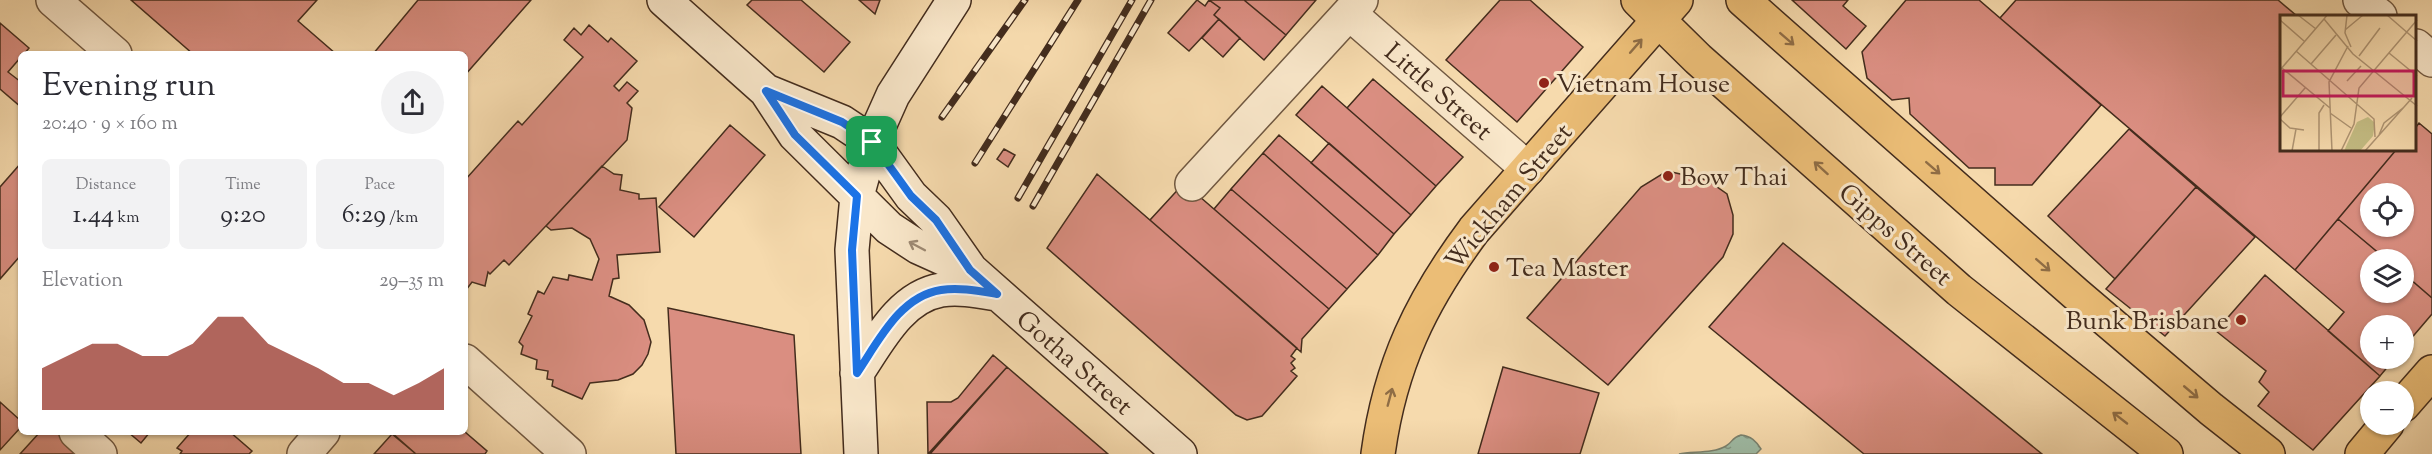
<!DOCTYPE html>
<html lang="en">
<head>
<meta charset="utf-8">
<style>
	:root { --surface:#fff; --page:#f2f2f3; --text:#2b2b33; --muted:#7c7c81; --accent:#8f2418 }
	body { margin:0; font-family:"Sorts Mill Goudy",serif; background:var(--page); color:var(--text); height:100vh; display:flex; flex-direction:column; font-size:22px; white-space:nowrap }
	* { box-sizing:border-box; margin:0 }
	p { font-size:20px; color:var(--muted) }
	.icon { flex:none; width:33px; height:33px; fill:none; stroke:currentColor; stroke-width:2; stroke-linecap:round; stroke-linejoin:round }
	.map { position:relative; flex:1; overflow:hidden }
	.side { position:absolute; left:18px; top:51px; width:450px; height:384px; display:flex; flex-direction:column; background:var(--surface); border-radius:9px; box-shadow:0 2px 4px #0004 }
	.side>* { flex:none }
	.buttons { position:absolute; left:2360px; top:183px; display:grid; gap:12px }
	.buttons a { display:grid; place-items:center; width:54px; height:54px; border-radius:50%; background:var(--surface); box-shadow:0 2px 4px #0004; font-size:30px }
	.pin { position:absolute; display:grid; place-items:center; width:51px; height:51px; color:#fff; margin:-26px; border-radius:12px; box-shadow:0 3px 9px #0006 }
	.round { display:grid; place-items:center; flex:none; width:63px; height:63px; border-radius:32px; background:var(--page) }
	.overview { display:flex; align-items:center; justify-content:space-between; height:102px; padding:0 24px }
	h1 { font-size:33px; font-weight:600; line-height:45px }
	.metrics { display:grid; grid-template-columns:repeat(3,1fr); gap:9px; height:102px; padding:6px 24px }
	.metrics div { display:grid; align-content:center; border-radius:9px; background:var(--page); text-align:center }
	.metrics b { font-size:26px; font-weight:600 }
	.metrics small { font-size:16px; font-weight:400 }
	.metrics p { font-size:16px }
	.chart { height:168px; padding:12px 24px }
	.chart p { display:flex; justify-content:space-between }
	.chart svg { width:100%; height:108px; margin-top:6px; fill:var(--accent); opacity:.7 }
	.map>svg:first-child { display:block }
	.water { fill:url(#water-ripples); stroke:#7a826f; stroke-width:1.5 }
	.building { fill:#da8e81; stroke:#432c1d; stroke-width:1.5; fill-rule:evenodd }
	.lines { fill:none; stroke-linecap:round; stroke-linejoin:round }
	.street-casing { stroke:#705841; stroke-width:36 }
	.secondary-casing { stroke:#432c1d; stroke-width:36 }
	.primary-casing { stroke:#432c1d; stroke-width:36 }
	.highway-casing { stroke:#432c1d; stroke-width:36 }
	.street { stroke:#f9e7ca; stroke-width:33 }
	.secondary { stroke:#f9e7ca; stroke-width:33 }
	.primary { stroke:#ebbd76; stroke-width:33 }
	.highway { stroke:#ebbd76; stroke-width:33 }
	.rail-casing { stroke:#432c1d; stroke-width:7 }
	.rail { stroke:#f9e7ca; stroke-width:4.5; stroke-dasharray:14; stroke-linecap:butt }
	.oneway { stroke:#8f6d45 }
	.oneway2 { stroke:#9e8a74 }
	.route-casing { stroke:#fff; stroke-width:12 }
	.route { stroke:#1a73e8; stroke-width:8 }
	.poi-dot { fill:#8f2418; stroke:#f9e7ca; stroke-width:2 }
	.labels { text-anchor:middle; stroke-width:6; stroke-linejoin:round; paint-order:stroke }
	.poi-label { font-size:26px; fill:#432c1d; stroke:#f9e7ca; text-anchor:start }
	.street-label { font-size:26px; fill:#432c1d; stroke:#f9e7ca }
	.inset-road { fill:none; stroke:#ae9473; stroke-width:1.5 }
	.view { fill:#c2185b; fill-opacity:0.15; stroke:#c2185b; stroke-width:3 }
	.inset-edge { fill:none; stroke:#432c1d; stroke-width:3 }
</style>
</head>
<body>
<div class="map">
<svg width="2432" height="454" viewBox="0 0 2432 454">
	<defs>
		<pattern id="water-ripples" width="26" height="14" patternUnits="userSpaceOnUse" patternTransform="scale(1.5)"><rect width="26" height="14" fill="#9ebba5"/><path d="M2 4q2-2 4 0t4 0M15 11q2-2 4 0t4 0" fill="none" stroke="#829886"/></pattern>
	</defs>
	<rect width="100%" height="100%" fill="#f6daad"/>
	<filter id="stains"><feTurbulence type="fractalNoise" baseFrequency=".00333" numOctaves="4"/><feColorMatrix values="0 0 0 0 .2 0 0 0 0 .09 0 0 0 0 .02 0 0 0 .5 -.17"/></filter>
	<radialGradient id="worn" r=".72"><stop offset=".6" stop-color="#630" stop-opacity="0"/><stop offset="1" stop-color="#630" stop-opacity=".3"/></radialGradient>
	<path class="water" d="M 1741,435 C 1751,436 1756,441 1761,449 L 1756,454 L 1679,454 C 1692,451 1713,454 1726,446 C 1733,442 1731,438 1741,435 Z"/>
	<path class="building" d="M 131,0 L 317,0 L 298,21 L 336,54 L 193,54 Z
		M 418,0 L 531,0 L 465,75 L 465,54 L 373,54 Z
		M 752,0 L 801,0 L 850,42 L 824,72 L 747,5 Z
		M 859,0 L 880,0 L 875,14 Z
		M 1197,0 L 1205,6 L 1209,0 L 1220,8 L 1214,15 L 1219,19 L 1189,51 L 1168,33 Z
		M 1209,0 L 1244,0 L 1286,35 L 1264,60 L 1214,15 L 1220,8 Z
		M 1244,0 L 1316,0 L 1286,35 Z
		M 1500,0 L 1530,0 L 1583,47 L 1517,122 L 1446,60 Z
		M 1792,0 L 1848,0 L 1843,6 L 1866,26 L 1846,49 Z
		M 1906,0 L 1979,0 L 2101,105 L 2032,185 L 1995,185 L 1995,168 L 1969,168 L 1910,114 L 1909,98 L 1892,100 L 1867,78 L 1862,52 Z
		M 2016,0 L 2278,0 L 2297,16 L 2282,16 L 2282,150 L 2396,150 L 2295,270 L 2000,18 Z
		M 1219,19 L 1240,38 L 1223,57 L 1202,38 Z
		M 0,23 L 29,48 L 24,54 L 21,54 L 21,57 L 8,72 L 21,82 L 21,107 L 0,89 Z
		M 589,25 L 608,42 L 611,38 L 637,61 L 614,86 L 619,91 L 627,82 L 638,91 L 627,103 L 632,108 L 627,140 L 509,265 L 504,260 L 490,274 L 488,272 L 485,286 L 472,282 L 466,290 L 465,180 L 518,121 L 522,125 L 583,57 L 564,40 L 574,28 L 581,35 Z
		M 1373,79 L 1463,157 L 1436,186 L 1347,108 Z
		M 1322,86 L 1436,186 L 1411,215 L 1296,115 Z
		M 2419,123 L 2432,134 L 2432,298 L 2403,273 L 2403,260 L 2387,260 L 2338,219 L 2396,150 L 2416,150 L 2416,127 ZM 2370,194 L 2403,194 L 2403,226 L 2370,226 Z
		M 730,125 L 765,155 L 694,237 L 659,207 Z
		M 2129,129 L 2196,187 L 2115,279 L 2048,216 Z
		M 1279,135 L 1394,234 L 1378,255 L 1263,153 Z
		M 1329,143 L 1411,215 L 1394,234 L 1311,163 Z
		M 1004,149 L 1015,155 L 1008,167 L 997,159 Z
		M 1263,153 L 1378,255 L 1347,289 L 1231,189 Z
		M 21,163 L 21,255 L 0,279 L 0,187 Z
		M 602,166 L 614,174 L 622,175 L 620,190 L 639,194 L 639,199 L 656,198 L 660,252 L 617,255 L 619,278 L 613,279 L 609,296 L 629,305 L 644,320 L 651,342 L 648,354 L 642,365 L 633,374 L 618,380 L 590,383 L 582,399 L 552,386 L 553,380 L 547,379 L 548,371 L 536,369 L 537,360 L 521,354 L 523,346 L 519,342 L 532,316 L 528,314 L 538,291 L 544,294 L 553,277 L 568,280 L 569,275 L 592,280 L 599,259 L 590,239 L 572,228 L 551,230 L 546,226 Z
		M 1667,171 L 1707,180 L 1727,194 L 1733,215 L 1733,234 L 1723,257 L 1608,385 L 1527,318 L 1641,187 Z
		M 1097,174 L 1297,348 L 1291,356 L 1295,359 L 1291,363 L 1295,368 L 1291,371 L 1297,376 L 1262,416 L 1247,420 L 1236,415 L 1047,248 Z
		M 1184,183 L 1329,309 L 1302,339 L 1301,352 L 1150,220 Z
		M 2196,187 L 2255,237 L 2165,336 L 2106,289 Z
		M 1231,189 L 1347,289 L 1329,309 L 1214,209 Z
		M 2338,219 L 2387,260 L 2370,260 L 2370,292 L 2403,292 L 2403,273 L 2432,298 L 2432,314 L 2403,348 L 2403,326 L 2370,326 L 2370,358 L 2395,358 L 2380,376 L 2328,331 L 2344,312 L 2295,270 Z
		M 1783,243 L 2042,454 L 1864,454 L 1709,327 Z
		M 2265,275 L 2380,376 L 2313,450 L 2258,406 L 2269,392 L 2259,382 L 2266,371 L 2216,331 Z
		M 668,308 L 794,335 L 801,454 L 676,454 Z
		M 993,355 L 1007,367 L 928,454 L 927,402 L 951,402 L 958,398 Z
		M 1007,367 L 1108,454 L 930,454 Z
		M 1503,367 L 1599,393 L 1580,454 L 1478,454 Z
		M 0,402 L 21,421 L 21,427 L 0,450 Z
		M 40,432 L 56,432 L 81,454 L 20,454 Z
		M 128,432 L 150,432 L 141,443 Z
		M 191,432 L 230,432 L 252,451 L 249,454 L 180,454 L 182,451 L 177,448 Z
		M 391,432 L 465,432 L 487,451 L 485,454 L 416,454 Z
		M 392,434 L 416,454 L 374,454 Z"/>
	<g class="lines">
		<g class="street-casing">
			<path id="street" d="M 53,0 L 115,54
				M 2360,0 L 2380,16
				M 1349,13 L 1528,169
				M 2416,46 L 2432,60
				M 1192,184 L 1361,0
				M 465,361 L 569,454
				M 76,432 L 100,454
				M 304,454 L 323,432"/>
		</g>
		<g class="secondary-casing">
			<path id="secondary" d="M 664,0 L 766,91 L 795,135 L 889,228 L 918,247 L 969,270
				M 766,91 L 842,122 L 872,142 L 911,196 L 936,220 L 971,270 L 1180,454
				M 857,373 C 878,342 900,297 941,290 C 959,287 979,291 997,294
				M 861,454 L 852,250 L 857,196 L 872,142 L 893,95 L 954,0"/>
		</g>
		<g class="primary-casing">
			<path id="primary" d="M 1378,454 C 1390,365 1421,301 1474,230 L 1676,0"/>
		</g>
		<g class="highway-casing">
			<path id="highway" d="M 1638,0 L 1698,59 L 1959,290 L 2166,454
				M 1743,0 L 2076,294 L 2211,409 L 2268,454
				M 2403,405 L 2432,372
				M 2362,454 L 2387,424"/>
		</g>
		<use href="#street" class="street"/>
		<use href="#secondary" class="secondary"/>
		<use href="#primary" class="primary"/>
		<use href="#highway" class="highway"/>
		<g class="rail-casing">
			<path id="rail" d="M 942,117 L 1025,0
				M 975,163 L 1078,0
				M 1018,198 L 1132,0
				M 1033,206 L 1151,0"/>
		</g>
		<use href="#rail" class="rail"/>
	</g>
	<defs><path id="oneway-shaft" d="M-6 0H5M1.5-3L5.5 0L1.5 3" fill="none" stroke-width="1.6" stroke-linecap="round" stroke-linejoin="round" transform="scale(1.5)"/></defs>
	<g class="oneway">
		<use href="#oneway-shaft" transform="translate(1787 39) rotate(41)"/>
		<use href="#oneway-shaft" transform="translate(1636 46) rotate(-49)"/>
		<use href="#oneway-shaft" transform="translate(1821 168) rotate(-138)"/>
		<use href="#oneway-shaft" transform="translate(1933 168) rotate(41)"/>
		<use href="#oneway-shaft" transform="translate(2043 265) rotate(41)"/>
		<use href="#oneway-shaft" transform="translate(2191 392) rotate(40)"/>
		<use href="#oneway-shaft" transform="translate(1390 397) rotate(-75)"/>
		<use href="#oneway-shaft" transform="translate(2120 418) rotate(-142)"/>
	</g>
	<use class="oneway2" href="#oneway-shaft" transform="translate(917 246) rotate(-152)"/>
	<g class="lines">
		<g class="route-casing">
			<path id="route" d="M 766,91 L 842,122 L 872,142 L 911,196 L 936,220 L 970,270 L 997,294 C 979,291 959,287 941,290 C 900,296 878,342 857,373 L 852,250 L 857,196 L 795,135 Z"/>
		</g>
		<use href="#route" class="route"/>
	</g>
	<g class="poi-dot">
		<circle cx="1544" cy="83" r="6"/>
		<circle cx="1668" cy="176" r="6"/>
		<circle cx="1494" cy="267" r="6"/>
		<circle cx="2241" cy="320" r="6"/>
	</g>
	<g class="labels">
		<g class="poi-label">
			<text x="1556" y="92">Vietnam House</text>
			<text x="1680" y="185">Bow Thai</text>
			<text x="1506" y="276">Tea Master</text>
			<text x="2229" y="329" text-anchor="end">Bunk Brisbane</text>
		</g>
		<g class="street-label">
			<text transform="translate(1439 91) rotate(41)" y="9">Little Street</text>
			<text transform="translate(1508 196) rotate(-50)" y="9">Wickham Street</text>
			<text transform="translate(1896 234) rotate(41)" y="9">Gipps Street</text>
			<text transform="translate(1075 362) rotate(41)" y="9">Gotha Street</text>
		</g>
	</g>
	<g transform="translate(2280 15)">
		<rect width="136" height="136" fill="#f6daad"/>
		<path d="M 88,102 L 95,108 L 93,121 L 80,136 L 64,136 L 77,107 Z" fill="#c4bd84"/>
		<path class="inset-road" d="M 18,0 L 36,14M 47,0 L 44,4 L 73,39 L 137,91M 67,0 L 65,18 L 71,32M 107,0 L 137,26M 0,5 L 24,26M 65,15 L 83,0M 16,36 L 94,104 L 95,122M 109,38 L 137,61M 79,41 L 100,13M 31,49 L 56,20M 2,53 L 50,93M 0,55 L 44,4M 67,66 L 81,51M 50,98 L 71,113M 0,102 L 25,73M 0,104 L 10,113 L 24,115M 99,120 L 104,108 L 123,93M 12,136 L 16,114M 39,136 L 39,98 L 44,90M 52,136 L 49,67 L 68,31M 61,136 L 74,109 L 79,73 L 137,5M 85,136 L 132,83"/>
		<path class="view" d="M 3,56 L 134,56 L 134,81 L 3,81 Z"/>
		<rect width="136" height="136" class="inset-edge"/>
	</g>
	<rect width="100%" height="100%" filter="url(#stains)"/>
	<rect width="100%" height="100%" fill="url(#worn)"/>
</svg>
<div class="buttons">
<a><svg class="icon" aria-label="locate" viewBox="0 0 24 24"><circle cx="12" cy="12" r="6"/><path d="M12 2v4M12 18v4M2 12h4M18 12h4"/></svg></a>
<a><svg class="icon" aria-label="layers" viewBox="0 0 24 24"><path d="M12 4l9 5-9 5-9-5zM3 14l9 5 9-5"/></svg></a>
<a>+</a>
<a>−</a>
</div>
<div class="pin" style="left:872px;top:142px;background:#1e9e55"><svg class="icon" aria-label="arrive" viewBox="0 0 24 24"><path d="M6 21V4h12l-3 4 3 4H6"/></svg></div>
<section class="side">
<div class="overview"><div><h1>Evening run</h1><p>20:40 · 9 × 160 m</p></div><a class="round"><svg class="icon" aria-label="share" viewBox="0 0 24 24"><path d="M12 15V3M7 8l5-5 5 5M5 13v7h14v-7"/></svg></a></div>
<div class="metrics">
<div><p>Distance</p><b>1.44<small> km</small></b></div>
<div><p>Time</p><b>9:20</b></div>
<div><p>Pace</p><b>6:29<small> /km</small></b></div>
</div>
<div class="chart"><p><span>Elevation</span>29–35 m</p>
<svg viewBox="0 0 160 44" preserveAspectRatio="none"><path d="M0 44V27L10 22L20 17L30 17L40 22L50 22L60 17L70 6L80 6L90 17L100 22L110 27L120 33L130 33L140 38L150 33L160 27V44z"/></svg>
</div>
</section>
</div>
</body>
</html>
